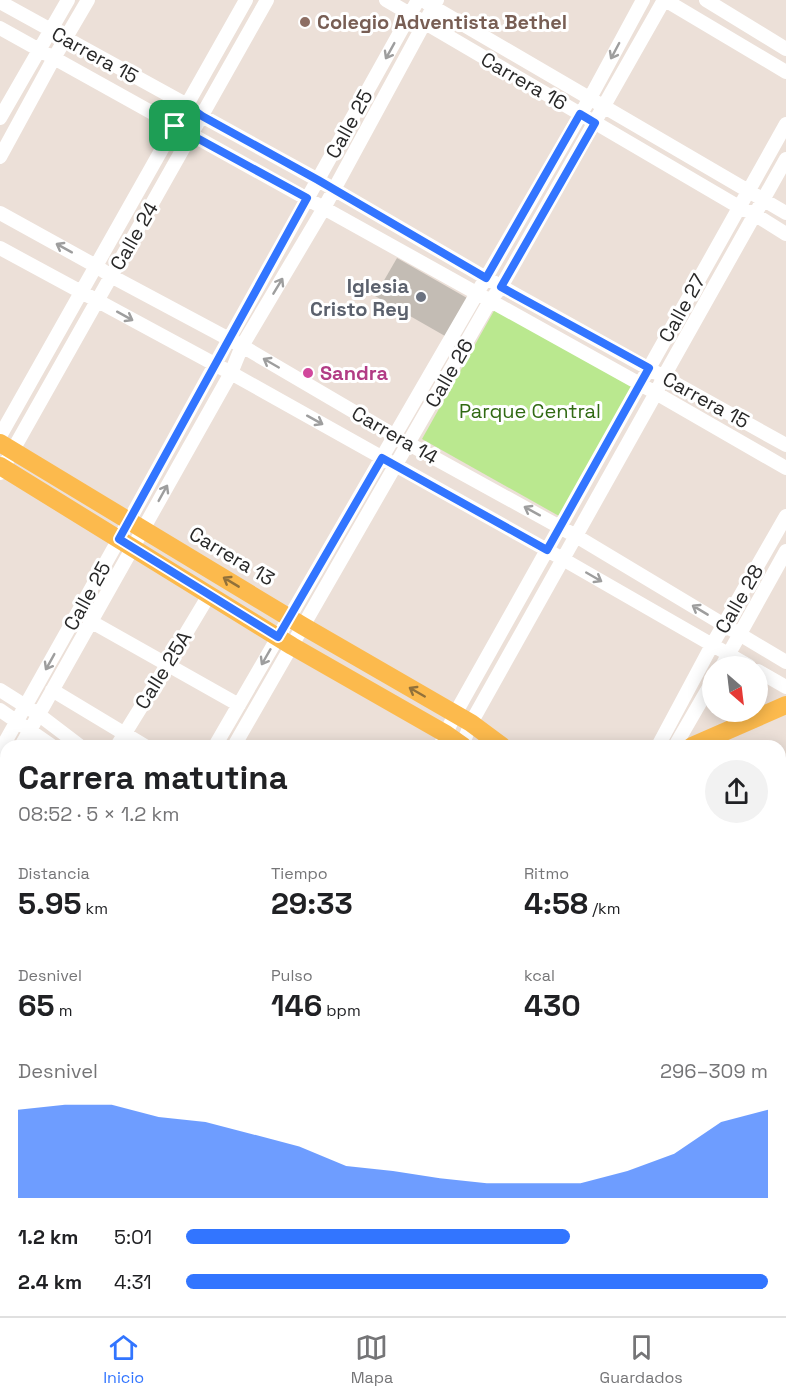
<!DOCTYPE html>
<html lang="es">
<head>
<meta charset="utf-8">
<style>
	:root { --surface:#fff; --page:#f2f2f2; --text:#202124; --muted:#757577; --line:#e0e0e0; --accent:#3275ff }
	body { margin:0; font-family:"Space Grotesk",sans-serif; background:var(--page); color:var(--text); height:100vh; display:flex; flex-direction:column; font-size:22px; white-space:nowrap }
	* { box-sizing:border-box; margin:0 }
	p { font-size:20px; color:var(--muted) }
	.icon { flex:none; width:33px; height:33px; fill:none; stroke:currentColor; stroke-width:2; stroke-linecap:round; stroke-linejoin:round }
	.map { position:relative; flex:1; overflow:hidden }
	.sheet { position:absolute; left:0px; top:740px; width:786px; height:578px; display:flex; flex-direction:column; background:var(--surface); border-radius:18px 18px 0 0; box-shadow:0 3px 15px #0003 }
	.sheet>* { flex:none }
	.needle { width:39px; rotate:152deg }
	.controls { position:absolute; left:702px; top:656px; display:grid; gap:12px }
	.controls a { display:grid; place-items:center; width:66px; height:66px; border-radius:50%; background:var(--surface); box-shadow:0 3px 15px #0003; font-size:30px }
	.pin { position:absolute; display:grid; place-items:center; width:51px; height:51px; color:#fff; margin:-26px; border-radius:12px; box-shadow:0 3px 9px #0006 }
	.round { display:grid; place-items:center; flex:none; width:63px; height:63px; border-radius:32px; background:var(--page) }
	.overview { display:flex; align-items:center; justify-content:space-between; height:102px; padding:0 18px }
	h1 { font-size:33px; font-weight:700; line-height:45px }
	.stats { display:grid; grid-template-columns:repeat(3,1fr); gap:9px; height:102px; padding:6px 18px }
	.stats div { display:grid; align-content:center }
	.stats b { font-size:30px; font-weight:700 }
	.stats small { font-size:16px; font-weight:400 }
	.stats p { font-size:16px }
	.chart { height:168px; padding:12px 18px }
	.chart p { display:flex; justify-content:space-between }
	.chart svg { width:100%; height:108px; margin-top:6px; fill:var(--accent); opacity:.7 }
	ul { padding:0 18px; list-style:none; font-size:20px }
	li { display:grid; grid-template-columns:96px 72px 1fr; align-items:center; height:45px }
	li i { height:15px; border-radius:8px; background:var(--accent) }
	.dock { display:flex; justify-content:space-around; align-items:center; height:84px; border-top:2px solid var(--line); background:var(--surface); font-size:16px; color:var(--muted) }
	.dock a { display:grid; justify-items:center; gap:3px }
	.dock .on { color:var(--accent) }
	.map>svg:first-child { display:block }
	.green { fill:#bae88f }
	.building { fill:#c3bcb4 }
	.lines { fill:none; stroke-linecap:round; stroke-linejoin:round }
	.minor { stroke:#fff; stroke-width:14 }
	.major { stroke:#fcba4d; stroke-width:18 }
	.oneway { stroke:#9e9e9e }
	.oneway2 { stroke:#92713a }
	.route-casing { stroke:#fff; stroke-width:12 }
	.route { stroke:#3275ff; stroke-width:8 }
	.education-dot { fill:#8d6e63; stroke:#fff; stroke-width:2 }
	.worship-dot { fill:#6b7280; stroke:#fff; stroke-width:2 }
	.hotel-dot { fill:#d1479c; stroke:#fff; stroke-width:2 }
	.labels { text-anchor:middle; stroke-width:6; stroke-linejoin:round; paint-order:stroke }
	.education-label { font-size:20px; font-weight:bold; fill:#785e54; stroke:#fff; text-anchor:start }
	.street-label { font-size:20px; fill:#282828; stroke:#fff }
	.worship-label { font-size:20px; font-weight:bold; fill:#5b616d; stroke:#fff; text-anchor:end }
	.hotel-label { font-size:20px; font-weight:bold; fill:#b23c85; stroke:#fff; text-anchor:start }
	.park-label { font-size:20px; fill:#316a13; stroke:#fff }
</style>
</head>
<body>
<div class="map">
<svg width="786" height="1316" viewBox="0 0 786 1316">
	<rect width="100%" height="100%" fill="#ece0d8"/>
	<path class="green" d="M 495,309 L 633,385 L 559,516 L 422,439 Z"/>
	<path class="building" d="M 397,258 L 467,298 L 445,336 L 375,296 Z"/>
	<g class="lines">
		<path class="minor" d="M 386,0 L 739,207 L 754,214 L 786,234
			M 665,0 L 786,72
			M 706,0 L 786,49
			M 0,2 L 187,105 L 202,116 L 318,180 L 486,278 L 786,445
			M 428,4 L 786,213
			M 0,28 L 640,384 L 786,468
			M 0,118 L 68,0
			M 0,157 L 54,58 L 88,0
			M 0,213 L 96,266 L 111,276 L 242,346 L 409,444 L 576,536 L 786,662
			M 0,248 L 231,373 L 547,550 L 749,666
			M 0,436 L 246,0
			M 0,473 L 267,0
			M 90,621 L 239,705
			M 722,666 L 786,551
			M 758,671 L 786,687
			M 0,690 L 38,714 L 80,746
			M 52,690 L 145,746
			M 0,710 L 52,746
			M 21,746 L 231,373 L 242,346 L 324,208 L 437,0
			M 117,746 L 167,665 L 209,595
			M 215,746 L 590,98 L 643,0
			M 234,746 L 490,301 L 501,287 L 664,0
			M 440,746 L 455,714 L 786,124
			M 462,746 L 471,723 L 656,393 L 664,376 L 786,159
			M 658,746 L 712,645 L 786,516
			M 675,746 L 712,682
			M 0,751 L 119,539 L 229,339 L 418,0
			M 0,783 L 6,772
			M 780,874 L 786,877
			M 780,919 L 786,908
			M 0,928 L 6,931
			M 0,955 L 6,959
			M 780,956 L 786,945
			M 780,1001 L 786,1006
			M 780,1024 L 786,1029
			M 0,1185 L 6,1172
			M 780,1226 L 786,1230
			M 780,1310 L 786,1299
			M 206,1311 L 213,1316
			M 354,1311 L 359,1314
			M 568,1311 L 577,1316
			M 139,1316 L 142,1311"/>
		<path class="major" d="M 0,443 L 303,626 L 471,723 L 502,746
			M 0,466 L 292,646 L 446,734 L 463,746
			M 692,746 L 786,705
			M 0,1031 L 6,1028
			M 0,1057 L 6,1054"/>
	</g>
	<defs><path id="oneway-shaft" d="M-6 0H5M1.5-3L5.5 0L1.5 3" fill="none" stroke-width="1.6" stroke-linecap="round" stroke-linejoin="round" transform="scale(1.5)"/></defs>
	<g class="oneway">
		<use href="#oneway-shaft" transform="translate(390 51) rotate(119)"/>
		<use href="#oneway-shaft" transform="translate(615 51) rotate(118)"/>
		<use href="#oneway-shaft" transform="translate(64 248) rotate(-151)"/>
		<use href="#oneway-shaft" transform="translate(278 286) rotate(-59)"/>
		<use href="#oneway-shaft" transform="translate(125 316) rotate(29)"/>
		<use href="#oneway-shaft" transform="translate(271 363) rotate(-150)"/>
		<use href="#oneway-shaft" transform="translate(315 420) rotate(29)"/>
		<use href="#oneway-shaft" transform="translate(163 493) rotate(-61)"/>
		<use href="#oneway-shaft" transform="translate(532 511) rotate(-151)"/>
		<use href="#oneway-shaft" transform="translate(594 577) rotate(30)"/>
		<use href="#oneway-shaft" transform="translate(700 610) rotate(-149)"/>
		<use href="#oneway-shaft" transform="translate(266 657) rotate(120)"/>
		<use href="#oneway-shaft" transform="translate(50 662) rotate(119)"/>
	</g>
	<g class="oneway2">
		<use href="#oneway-shaft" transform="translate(231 582) rotate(-149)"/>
		<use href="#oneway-shaft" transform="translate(417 692) rotate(-150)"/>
	</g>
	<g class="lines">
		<g class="route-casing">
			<path id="route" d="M 187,105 L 202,116 L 318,180 L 486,278 L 580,114 L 595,123 L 501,287 L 649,368 L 547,550 L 382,458 L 278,637 L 119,539 L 307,198 L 175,126 Z"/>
		</g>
		<use href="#route" class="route"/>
	</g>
	<circle class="education-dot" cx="305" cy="22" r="6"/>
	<circle class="worship-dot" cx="421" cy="297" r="6"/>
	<circle class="hotel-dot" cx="308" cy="373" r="6"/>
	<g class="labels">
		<g class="education-label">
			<text x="317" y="29">Colegio Adventista Bethel</text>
		</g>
		<g class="street-label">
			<text transform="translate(95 55) rotate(29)" y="7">Carrera 15</text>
			<text transform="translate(524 81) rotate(30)" y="7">Carrera 16</text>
			<text transform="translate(349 124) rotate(-61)" y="7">Calle 25</text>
			<text transform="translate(134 236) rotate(-60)" y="7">Calle 24</text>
			<text transform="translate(682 308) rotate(-61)" y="7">Calle 27</text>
			<text transform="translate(449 373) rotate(-60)" y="7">Calle 26</text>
			<text transform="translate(706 400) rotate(29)" y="7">Carrera 15</text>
			<text transform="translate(395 435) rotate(30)" y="7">Carrera 14</text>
			<text transform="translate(232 556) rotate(31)" y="7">Carrera 13</text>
			<text transform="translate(87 596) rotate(-61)" y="7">Calle 25</text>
			<text transform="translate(739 599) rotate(-60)" y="7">Calle 28</text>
			<text transform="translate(163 670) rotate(-58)" y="7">Calle 25A</text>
		</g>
		<g class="worship-label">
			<text x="409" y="293">Iglesia<tspan x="409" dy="23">Cristo Rey</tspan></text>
		</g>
		<g class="hotel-label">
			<text x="320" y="380">Sandra</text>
		</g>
		<g class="park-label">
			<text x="530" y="418">Parque Central</text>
		</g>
	</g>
</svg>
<div class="controls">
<a><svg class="needle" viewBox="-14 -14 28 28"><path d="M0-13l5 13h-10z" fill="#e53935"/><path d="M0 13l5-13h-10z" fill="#757577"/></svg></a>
</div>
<div class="pin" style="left:175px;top:126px;background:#1e9e55"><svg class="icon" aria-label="arrive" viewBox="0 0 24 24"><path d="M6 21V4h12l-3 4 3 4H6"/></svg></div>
<section class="sheet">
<div class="overview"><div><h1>Carrera matutina</h1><p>08:52 · 5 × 1.2 km</p></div><a class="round"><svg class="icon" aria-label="share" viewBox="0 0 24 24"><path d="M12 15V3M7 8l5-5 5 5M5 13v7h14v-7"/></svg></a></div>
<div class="stats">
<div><p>Distancia</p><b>5.95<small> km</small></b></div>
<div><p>Tiempo</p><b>29:33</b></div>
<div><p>Ritmo</p><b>4:58<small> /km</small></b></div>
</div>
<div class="stats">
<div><p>Desnivel</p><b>65<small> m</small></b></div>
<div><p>Pulso</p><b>146<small> bpm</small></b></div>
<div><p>kcal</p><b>430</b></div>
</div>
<div class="chart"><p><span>Desnivel</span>296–309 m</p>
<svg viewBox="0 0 160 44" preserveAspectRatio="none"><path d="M0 44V8L10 6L20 6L30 11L40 13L50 18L60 23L70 31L80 33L90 36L100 38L110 38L120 38L130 33L140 26L150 13L160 8V44z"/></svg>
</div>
<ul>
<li><b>1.2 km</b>5:01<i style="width:66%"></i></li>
<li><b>2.4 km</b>4:31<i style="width:100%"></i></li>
</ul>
</section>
</div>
<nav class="dock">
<a class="on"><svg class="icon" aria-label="home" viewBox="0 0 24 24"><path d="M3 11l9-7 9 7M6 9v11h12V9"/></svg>Inicio</a>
<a><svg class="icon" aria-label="map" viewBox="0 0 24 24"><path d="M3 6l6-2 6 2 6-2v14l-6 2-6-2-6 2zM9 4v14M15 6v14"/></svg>Mapa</a>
<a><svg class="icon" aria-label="saved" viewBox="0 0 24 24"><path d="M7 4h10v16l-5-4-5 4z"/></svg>Guardados</a>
</nav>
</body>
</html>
